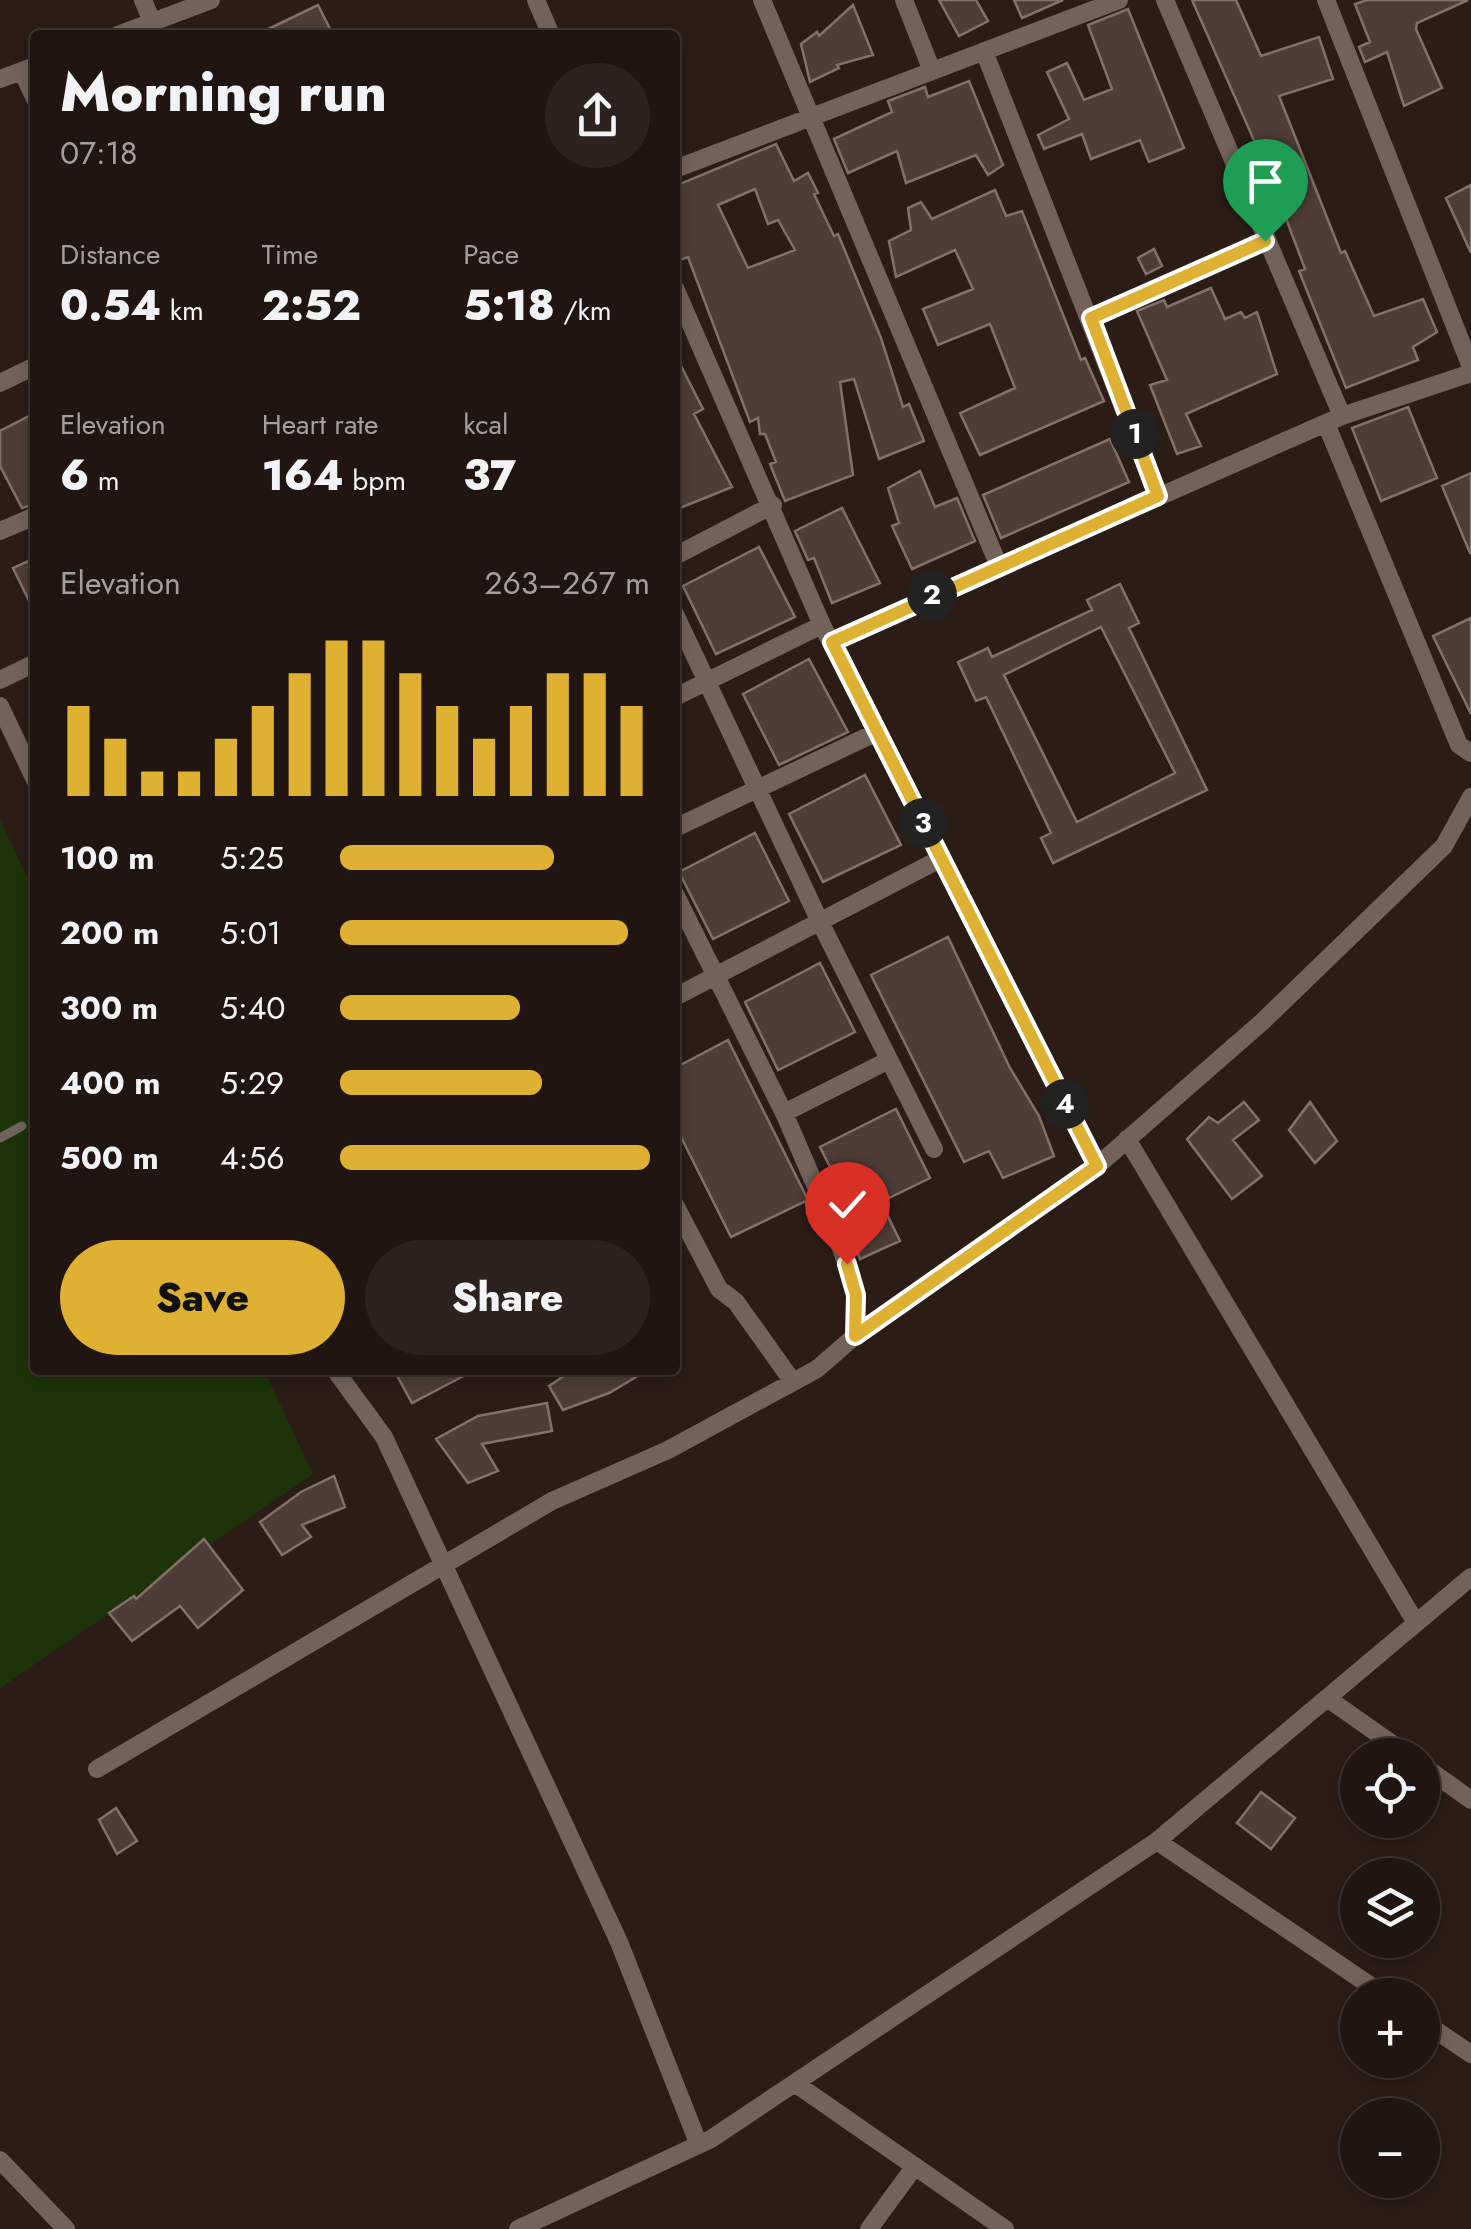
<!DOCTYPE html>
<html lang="en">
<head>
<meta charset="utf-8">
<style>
	:root { --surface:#201510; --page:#2d221e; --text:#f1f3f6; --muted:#a29f9f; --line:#3d3430; --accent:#deb133 }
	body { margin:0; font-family:Jost,sans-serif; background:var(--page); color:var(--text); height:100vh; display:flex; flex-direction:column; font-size:38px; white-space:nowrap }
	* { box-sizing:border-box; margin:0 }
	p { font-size:32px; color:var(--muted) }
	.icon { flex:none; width:55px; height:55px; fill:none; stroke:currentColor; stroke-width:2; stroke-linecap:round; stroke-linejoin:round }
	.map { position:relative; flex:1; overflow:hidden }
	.sheet { position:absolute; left:30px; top:30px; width:650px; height:1345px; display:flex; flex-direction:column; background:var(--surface); border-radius:10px; box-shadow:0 5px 15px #0003,0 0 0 2px var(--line) }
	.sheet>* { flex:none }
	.tools { position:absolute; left:1340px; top:1738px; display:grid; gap:20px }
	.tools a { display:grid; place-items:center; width:100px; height:100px; border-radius:50%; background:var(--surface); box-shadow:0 5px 15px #0003,0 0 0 2px var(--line); font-size:50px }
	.pin { position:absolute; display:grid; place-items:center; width:85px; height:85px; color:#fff; margin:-102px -42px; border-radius:50% 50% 50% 0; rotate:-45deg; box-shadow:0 0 10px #0007 }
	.pin .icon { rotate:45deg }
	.km { position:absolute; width:50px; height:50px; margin:-25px; border-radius:50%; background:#222; color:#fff; font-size:28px; line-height:50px; text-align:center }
	.round { display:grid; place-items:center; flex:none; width:105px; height:105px; border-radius:52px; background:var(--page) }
	.summary { display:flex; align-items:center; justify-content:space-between; height:170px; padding:0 30px }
	h1 { font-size:55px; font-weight:800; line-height:75px }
	.stats { display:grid; grid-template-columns:repeat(3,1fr); gap:15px; height:170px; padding:10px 30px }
	.stats div { display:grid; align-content:center }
	.stats b { font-size:42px; font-weight:800 }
	.stats small { font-size:28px; font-weight:400 }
	.stats p { font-size:28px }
	.chart { height:280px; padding:20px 30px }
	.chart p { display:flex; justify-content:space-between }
	.chart svg { width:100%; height:180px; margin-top:10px; stroke:var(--accent); stroke-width:6 }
	.action { display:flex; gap:20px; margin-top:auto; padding:20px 30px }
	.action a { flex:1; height:115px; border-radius:60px; background:var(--accent); color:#111; font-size:40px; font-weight:800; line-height:115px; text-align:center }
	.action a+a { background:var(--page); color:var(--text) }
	ul { padding:0 30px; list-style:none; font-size:32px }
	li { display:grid; grid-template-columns:160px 120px 1fr; align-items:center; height:75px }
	li i { height:25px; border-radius:12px; background:var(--accent) }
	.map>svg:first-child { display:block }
	.grass { fill:#1d340a }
	.building { fill:#4e3d36; stroke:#837169; stroke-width:2.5; fill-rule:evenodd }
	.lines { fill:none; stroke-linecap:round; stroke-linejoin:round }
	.service { stroke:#73625a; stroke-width:9 }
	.minor { stroke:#73625a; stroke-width:18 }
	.route-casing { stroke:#fff; stroke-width:20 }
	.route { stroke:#deb133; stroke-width:12 }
</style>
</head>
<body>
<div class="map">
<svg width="1471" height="2229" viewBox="0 0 1471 2229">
	<rect width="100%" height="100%" fill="#2b1c16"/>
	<path class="grass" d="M 0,820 L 35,893 L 35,1370 L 264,1370 L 313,1474 L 0,1688 Z"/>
	<path class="building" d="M 939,0 L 976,0 L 988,21 L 959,36 Z
		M 1014,0 L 1063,0 L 1022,18 Z
		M 1192,0 L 1236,0 L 1261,56 L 1319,37 L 1333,79 L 1279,96 L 1341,253 L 1345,251 L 1374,316 L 1423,299 L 1437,332 L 1413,347 L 1418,360 L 1346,388 L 1299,271 L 1305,269 L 1272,181 Z
		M 1367,0 L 1468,0 L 1417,23 L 1416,29 L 1442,88 L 1404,106 L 1387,52 L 1365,62 L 1359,47 L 1370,42 L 1355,4 Z
		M 318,5 L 333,35 L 256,35 Z
		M 853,5 L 873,55 L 837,65 L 839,68 L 810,82 L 801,44 L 817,32 L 819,36 Z
		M 1128,9 L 1184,148 L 1149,162 L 1140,140 L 1091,159 L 1082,134 L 1044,149 L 1038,135 L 1069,119 L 1047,72 L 1067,63 L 1084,100 L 1112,89 L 1088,25 Z
		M 969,81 L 1003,165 L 988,175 L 976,155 L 906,183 L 897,151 L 848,173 L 834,139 L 892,112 L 888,101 L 925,87 L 928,97 Z
		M 776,144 L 794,181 L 808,173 L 818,193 L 814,194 L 834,236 L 838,234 L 881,338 L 903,407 L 909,404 L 924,441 L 879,459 L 854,379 L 840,382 L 853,475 L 785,501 L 770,464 L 776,462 L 765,434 L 760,434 L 758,418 L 750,422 L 688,257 L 680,260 L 675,246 L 675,186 ZM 755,189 L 768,224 L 778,220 L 795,250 L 748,268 L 718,205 Z
		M 1471,185 L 1471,253 L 1446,198 Z
		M 995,190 L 1006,216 L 1022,211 L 1081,360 L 1085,358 L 1104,401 L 980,455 L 960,413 L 1015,388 L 990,324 L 938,345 L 923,309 L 973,289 L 955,250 L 896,277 L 889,241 L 911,230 L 908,208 L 921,202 L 932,219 Z
		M 1154,249 L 1162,266 L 1146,274 L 1138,258 Z
		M 1211,288 L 1225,319 L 1241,312 L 1245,318 L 1257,312 L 1277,374 L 1186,414 L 1201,446 L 1177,454 L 1150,385 L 1167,380 L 1137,311 L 1164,300 L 1167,307 Z
		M 675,354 L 703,409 L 694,414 L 732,487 L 675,510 Z
		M 1408,407 L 1437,478 L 1381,501 L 1352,428 Z
		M 35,413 L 35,504 L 22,508 L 0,466 L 0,431 Z
		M 1110,439 L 1129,482 L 1001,538 L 983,495 Z
		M 920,471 L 935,507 L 957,498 L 975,541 L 912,569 L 892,526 L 899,523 L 888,488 Z
		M 1471,473 L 1471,553 L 1470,553 L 1442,486 Z
		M 842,508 L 880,583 L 832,603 L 814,558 L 808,560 L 795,531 Z
		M 759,547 L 795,617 L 716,654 L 683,586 Z
		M 35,558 L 35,613 L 13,568 Z
		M 1120,584 L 1139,623 L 1129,628 L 1207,790 L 1053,863 L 1041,838 L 1051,833 L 986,697 L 976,701 L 958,662 L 988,648 L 992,657 L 1092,610 L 1087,600 ZM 1101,627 L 1175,773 L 1077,822 L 1004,675 Z
		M 1471,618 L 1471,714 L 1433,636 Z
		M 809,659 L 848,732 L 779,765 L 743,694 Z
		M 865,775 L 901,845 L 823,882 L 789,814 Z
		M 755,833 L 789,901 L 713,939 L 679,872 Z
		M 948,937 L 1010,1068 L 1039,1116 L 1054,1156 L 1003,1178 L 989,1151 L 964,1162 L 871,975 Z
		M 820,963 L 855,1032 L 778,1070 L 745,1002 Z
		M 728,1040 L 808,1200 L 731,1237 L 675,1125 L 675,1068 Z
		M 1244,1102 L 1259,1120 L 1233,1140 L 1262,1176 L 1232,1199 L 1187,1139 L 1209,1117 L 1218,1123 Z
		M 1310,1102 L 1337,1141 L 1315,1163 L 1289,1130 Z
		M 896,1109 L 930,1178 L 881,1202 L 900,1241 L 860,1259 L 852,1238 L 862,1231 L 820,1147 Z
		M 394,1370 L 475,1370 L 412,1403 Z
		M 573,1370 L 648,1370 L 609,1393 L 563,1410 L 549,1386 Z
		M 547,1403 L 552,1431 L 482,1444 L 498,1471 L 468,1483 L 436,1439 L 478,1416 Z
		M 334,1476 L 345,1507 L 302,1525 L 311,1537 L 282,1555 L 260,1522 L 301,1492 Z
		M 204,1539 L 243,1590 L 198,1628 L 180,1606 L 132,1641 L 109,1613 L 134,1596 L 136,1599 Z
		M 1261,1792 L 1295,1818 L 1271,1849 L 1237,1823 Z
		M 116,1808 L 137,1841 L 117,1854 L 99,1820 Z"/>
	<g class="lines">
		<path class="service" d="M 0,1138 L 22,1126"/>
		<path class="minor" d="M 143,0 L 152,22
			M 536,0 L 551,35
			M 762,0 L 998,564
			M 904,0 L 932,71
			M 1165,0 L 1342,416
			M 1326,0 L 1471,367
			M 118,35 L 211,0
			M 984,51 L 1158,496
			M 22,71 L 35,99
			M 0,79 L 35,66
			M 675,169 L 1119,0
			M 675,288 L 822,625 L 1097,1166
			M 1091,318 L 1265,241
			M 0,383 L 35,366
			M 1327,426 L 1459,745 L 1471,753
			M 0,531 L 35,516
			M 675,556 L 773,505
			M 675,614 L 821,924 L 934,1149
			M 831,641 L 1342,416 L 1471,373
			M 0,680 L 35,663
			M 675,697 L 822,625
			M 0,706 L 35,780
			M 675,828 L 875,733
			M 675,894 L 784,1113 L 835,1231 L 857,1295 L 855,1336
			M 675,997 L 942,858
			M 784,1113 L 887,1061
			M 1127,1139 L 1416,1623
			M 675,1205 L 719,1289 L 736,1302 L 793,1382
			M 335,1370 L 384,1437 L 619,1942 L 699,2145
			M 1327,1698 L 1408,1755
			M 1422,1765 L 1471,1800
			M 97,1769 L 552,1501 L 668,1450 L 817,1369 L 855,1336 L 1097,1166 L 1262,1022 L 1444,846 L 1471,797
			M 1157,1841 L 1384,1995
			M 1422,2021 L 1471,2054
			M 796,2084 L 1005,2229
			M 0,2160 L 66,2229
			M 518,2229 L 711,2139 L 1157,1841 L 1471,1577
			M 869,2229 L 915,2166"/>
	</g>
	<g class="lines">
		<g class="route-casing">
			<path id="route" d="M 847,1264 L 856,1295 L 855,1336 L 1097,1166 L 832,642 L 1158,496 L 1091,318 L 1265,241"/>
		</g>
		<use href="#route" class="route"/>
	</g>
</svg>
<div class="tools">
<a><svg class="icon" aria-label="locate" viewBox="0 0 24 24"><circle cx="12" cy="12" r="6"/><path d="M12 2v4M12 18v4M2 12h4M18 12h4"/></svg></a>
<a><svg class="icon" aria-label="layers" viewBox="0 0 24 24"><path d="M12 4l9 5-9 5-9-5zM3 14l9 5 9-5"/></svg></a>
<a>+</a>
<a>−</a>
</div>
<div class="pin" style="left:1265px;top:241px;background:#1e9e55"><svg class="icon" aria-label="arrive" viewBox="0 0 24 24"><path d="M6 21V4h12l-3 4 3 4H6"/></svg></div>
<div class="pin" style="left:847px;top:1264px;background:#d93025"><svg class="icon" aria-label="check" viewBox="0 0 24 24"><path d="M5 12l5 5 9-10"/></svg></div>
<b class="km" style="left:1135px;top:434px">1</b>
<b class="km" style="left:932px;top:595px">2</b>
<b class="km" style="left:923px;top:823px">3</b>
<b class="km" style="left:1065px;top:1104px">4</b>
<section class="sheet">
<div class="summary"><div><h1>Morning run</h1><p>07:18</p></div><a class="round"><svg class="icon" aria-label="share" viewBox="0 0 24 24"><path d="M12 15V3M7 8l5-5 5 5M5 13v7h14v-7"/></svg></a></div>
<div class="stats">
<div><p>Distance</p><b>0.54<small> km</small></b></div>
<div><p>Time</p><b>2:52</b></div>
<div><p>Pace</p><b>5:18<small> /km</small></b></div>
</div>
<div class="stats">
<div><p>Elevation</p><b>6<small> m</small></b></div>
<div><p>Heart rate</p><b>164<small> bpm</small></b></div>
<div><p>kcal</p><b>37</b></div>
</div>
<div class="chart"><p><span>Elevation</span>263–267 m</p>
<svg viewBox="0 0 160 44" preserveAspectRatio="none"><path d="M5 44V22M15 44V30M25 44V38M35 44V38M45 44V30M55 44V22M65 44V14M75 44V6M85 44V6M95 44V14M105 44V22M115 44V30M125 44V22M135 44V14M145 44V14M155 44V22"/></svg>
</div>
<ul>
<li><b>100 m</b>5:25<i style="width:69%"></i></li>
<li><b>200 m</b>5:01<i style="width:93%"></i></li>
<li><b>300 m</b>5:40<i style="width:58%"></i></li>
<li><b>400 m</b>5:29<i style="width:65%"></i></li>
<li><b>500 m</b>4:56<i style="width:100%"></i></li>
</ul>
<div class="action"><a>Save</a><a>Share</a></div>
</section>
</div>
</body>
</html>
